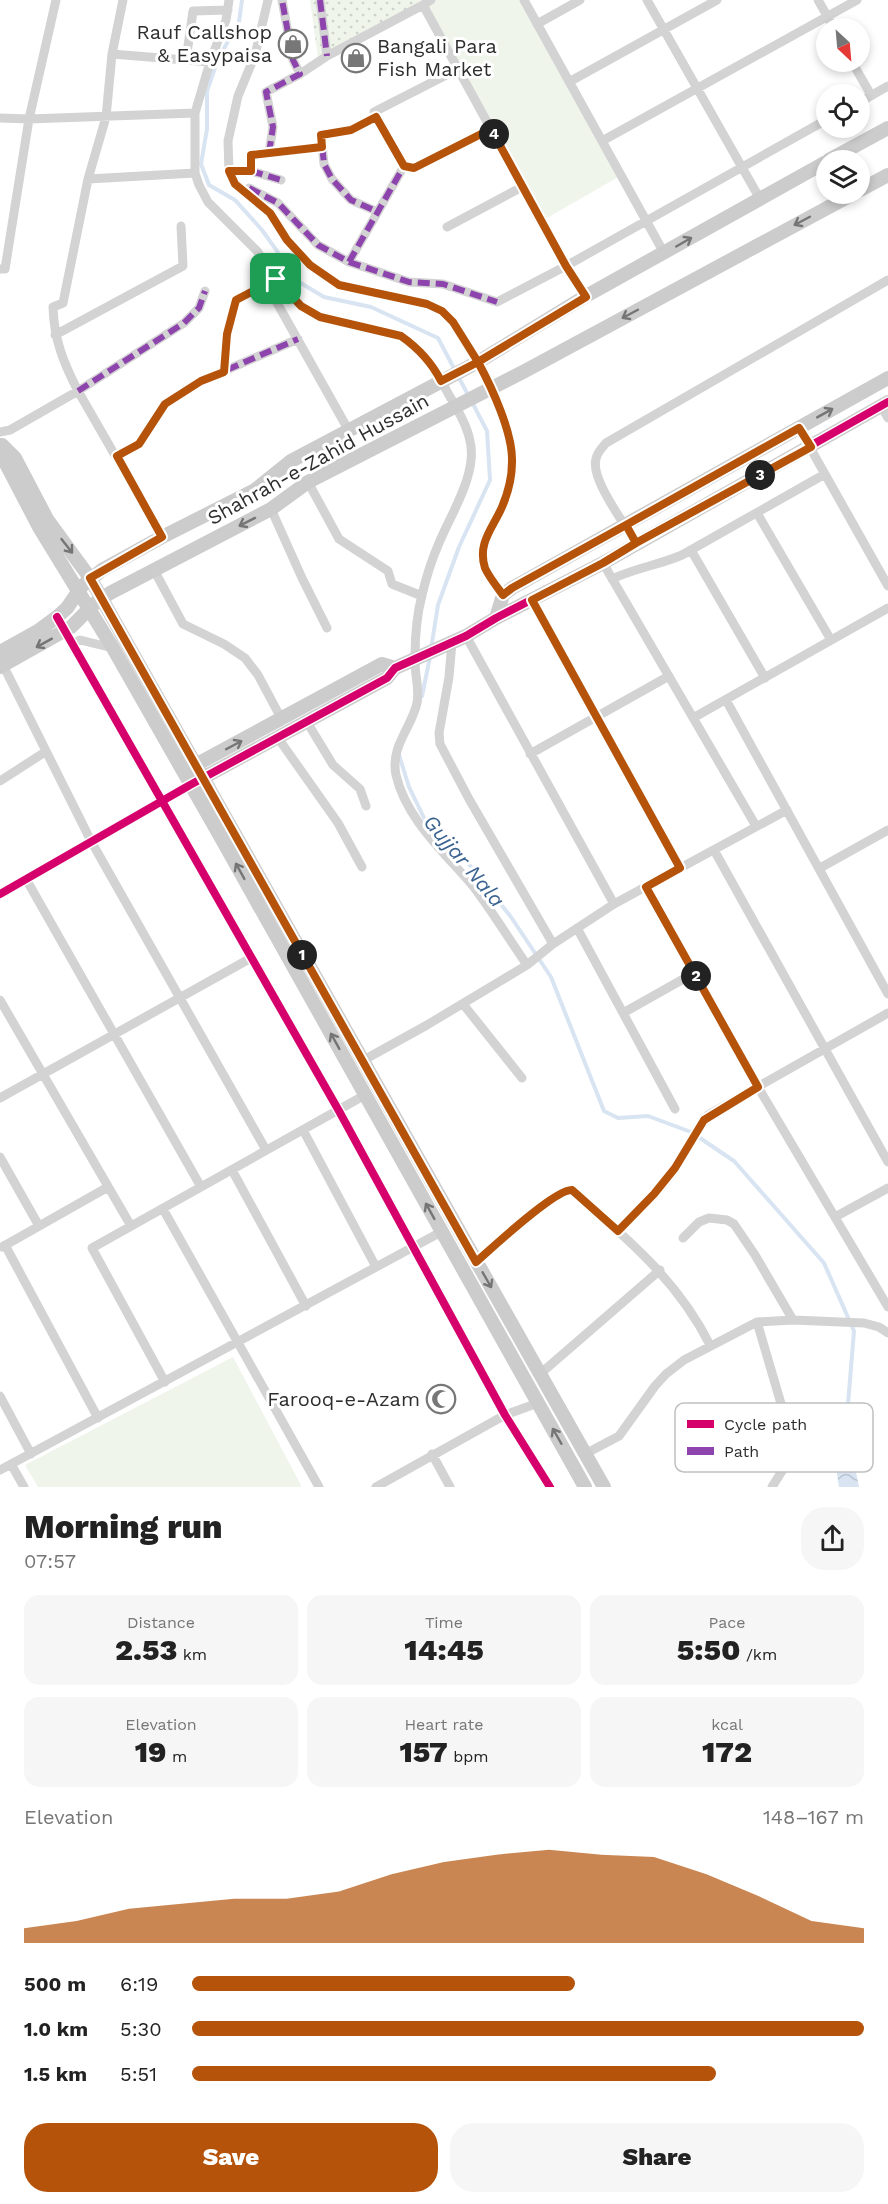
<!DOCTYPE html>
<html lang="en">
<head>
<meta charset="utf-8">
<style>
	:root { --surface:#fff; --page:#f6f6f6; --text:#222; --muted:#767676; --accent:#b45309 }
	body { margin:0; font-family:"Work Sans",sans-serif; background:var(--page); color:var(--text); height:100vh; display:flex; flex-direction:column; font-size:22px; white-space:nowrap }
	* { box-sizing:border-box; margin:0 }
	p { font-size:20px; color:var(--muted) }
	.icon { flex:none; width:33px; height:33px; fill:none; stroke:currentColor; stroke-width:2; stroke-linecap:round; stroke-linejoin:round }
	.map { position:relative; height:1487px; overflow:hidden }
	.details { display:flex; flex-direction:column; background:var(--surface); flex:1 }
	.details>* { flex:none }
	.needle { width:39px; rotate:154deg }
	.fabs { position:absolute; left:816px; top:18px; display:grid; gap:12px }
	.fabs a { display:grid; place-items:center; width:54px; height:54px; border-radius:50%; background:var(--surface); box-shadow:0 3px 9px #0003; font-size:30px }
	.pin { position:absolute; display:grid; place-items:center; width:51px; height:51px; color:#fff; margin:-26px; border-radius:12px; box-shadow:0 3px 9px #0006 }
	.km { position:absolute; width:30px; height:30px; margin:-15px; border-radius:50%; background:#222; color:#fff; font-size:16px; line-height:30px; text-align:center }
	.round { display:grid; place-items:center; flex:none; width:63px; height:63px; border-radius:24px; background:var(--page) }
	.headline { display:flex; align-items:center; justify-content:space-between; height:102px; padding:0 24px }
	h1 { font-size:33px; font-weight:800; line-height:45px }
	.stats { display:grid; grid-template-columns:repeat(3,1fr); gap:9px; height:102px; padding:6px 24px }
	.stats div { display:grid; align-content:center; border-radius:15px; background:var(--page); text-align:center }
	.stats b { font-size:30px; font-weight:800 }
	.stats small { font-size:16px; font-weight:400 }
	.stats p { font-size:16px }
	.chart { height:168px; padding:12px 24px }
	.chart p { display:flex; justify-content:space-between }
	.chart svg { width:100%; height:108px; margin-top:6px; fill:var(--accent); opacity:.7 }
	.button { display:flex; gap:12px; margin-top:auto; padding:12px 24px }
	.button a { flex:1; height:69px; border-radius:24px; background:var(--accent); color:#fff; font-size:24px; font-weight:800; line-height:69px; text-align:center }
	.button a+a { background:var(--page); color:var(--text) }
	ul { padding:0 24px; list-style:none; font-size:20px }
	li { display:grid; grid-template-columns:96px 72px 1fr; align-items:center; height:45px }
	li i { height:15px; border-radius:8px; background:var(--accent) }
	.map>svg:first-child { display:block }
	.grass { fill:url(#grass-dots) }
	.park { fill:#eff5eb }
	.water { fill:url(#water-waves) }
	.lines { fill:none; stroke-linecap:round; stroke-linejoin:round }
	.stream { stroke:#d8e4f2; stroke-width:4 }
	.street { stroke:#d3d3d3; stroke-width:9 }
	.secondary { stroke:#ccc; stroke-width:14 }
	.quiet { stroke:#8e44ad; stroke-width:6; stroke-dasharray:12 6; stroke-linecap:butt }
	.cycleway-casing { stroke:#fff; stroke-width:11 }
	.cycleway { stroke:#d6006c; stroke-width:8 }
	.oneway { stroke:#757575 }
	.route-casing { stroke:#fff; stroke-width:12 }
	.route { stroke:#b45309; stroke-width:8 }
	.labels { text-anchor:middle; stroke-width:6; stroke-linejoin:round; paint-order:stroke }
	.poi-label { font-size:20px; fill:#2e2e2e; stroke:#fff; text-anchor:end }
	.street-label { font-size:20px; fill:#2e2e2e; stroke:#fff }
	.water-label { font-size:21px; font-style:italic; fill:#3b6391; stroke:#fff }
	.key { fill:#fff; stroke:#c0c0c0; stroke-width:1.5 }
	.key-label { font-size:16px; fill:#2e2e2e }
</style>
</head>
<body>
<div class="map">
<svg width="888" height="1487" viewBox="0 0 888 1487">
	<defs>
		<pattern id="grass-dots" width="8" height="8" patternUnits="userSpaceOnUse" patternTransform="scale(1.5)"><rect width="8" height="8" fill="#eff5eb"/><path d="M2 2h.1M6 6h.1" fill="none" stroke="#cdd2ca" stroke-width="1.8" stroke-linecap="round"/></pattern>
		<pattern id="water-waves" width="16" height="10" patternUnits="userSpaceOnUse" patternTransform="scale(1.5)"><rect width="16" height="10" fill="#d8e4f2"/><path d="M0 5q4-4 8 0t8 0" fill="none" stroke="#bac4d0"/></pattern>
	</defs>
	<rect width="100%" height="100%" fill="#fff"/>
	<path class="grass" d="M 310,0 L 423,0 L 318,59 Z"/>
	<path class="park" d="M 431,0 L 524,0 L 620,176 L 540,222 L 423,5 Z
		M 233,1357 L 302,1487 L 38,1487 L 25,1465 Z"/>
	<path class="water" d="M 851,1446 L 859,1487 L 839,1487 L 834,1454 Z"/>
	<g class="lines">
		<path class="stream" d="M 242,0 L 239,22 L 218,59 L 207,91 L 207,129 L 201,164 L 209,185 L 235,200 L 262,230 L 299,282 L 324,297 L 371,307 L 438,338 L 468,395
			M 431,649 L 438,605 L 459,547 L 490,480 L 487,431 L 472,402
			M 422,696 L 430,657
			M 399,755 L 409,787 L 426,822 L 468,863 L 511,917 L 551,977 L 604,1111 L 618,1118 L 648,1116 L 691,1132 L 734,1161 L 824,1263 L 854,1331 L 844,1453"/>
		<path class="street" d="M 123,0 L 112,54 L 106,117 L 88,179 L 63,303 L 53,307 C 54,339 63,362 78,391 L 162,537
			M 268,0 L 255,55 L 238,96 L 228,141 L 229,171 L 235,184 L 269,213 L 287,240 L 310,265 L 339,284 L 427,304 L 442,311 L 453,322 L 466,342 L 491,387 L 506,429 L 513,460 L 510,486 L 501,510 L 485,537 L 483,552 L 486,569 L 503,595
			M 282,0 L 293,60 L 300,74
			M 320,0 L 327,56
			M 431,0 L 423,5 L 566,266 L 586,296
			M 524,0 L 664,253
			M 647,0 L 760,199
			M 818,0 L 834,28
			M 537,24 L 580,0
			M 112,54 L 210,62
			M 186,60 L 193,11 L 228,10
			M 852,62 L 871,95
			M 458,69 L 374,112 L 404,166 L 414,168 L 491,129
			M 569,82 L 717,0
			M 860,102 L 888,86
			M 195,113 L 195,173 L 199,185 L 208,202 L 257,251 L 276,279 L 272,282
			M 376,117 L 351,130 L 321,135 L 324,164 L 332,179 L 351,200 L 378,212
			M 0,118 L 29,119 L 195,113 L 210,62 L 226,20 L 229,0
			M 602,141 L 857,0
			M 269,153 L 273,127 L 266,92 L 300,74 L 327,56 L 423,5
			M 229,171 L 251,171 L 251,155 L 323,147
			M 251,171 L 281,180
			M 88,179 L 195,173
			M 249,188 L 278,203 L 318,245 L 349,262 L 409,282 L 443,284 L 497,302 L 566,266 L 826,120
			M 447,227 L 522,187
			M 349,262 L 404,166
			M 0,269 L 5,269 L 29,119 L 56,0
			M 276,279 L 301,306 L 320,317 L 401,336 C 424,351 437,372 449,395 C 457,409 467,425 470,441 C 478,473 451,514 439,543 C 432,559 426,578 422,595 C 417,614 415,638 415,658 C 414,673 420,688 417,703 C 412,727 390,746 396,775 C 406,819 445,853 473,886 C 492,911 509,939 527,965
			M 55,335 L 183,266 L 181,226
			M 224,372 L 227,334 L 236,300 L 267,285 L 349,431
			M 881,406 L 888,418
			M 799,428 L 888,586
			M 0,432 L 10,430 L 78,391 L 184,323 L 199,308 L 205,291
			M 117,456 L 139,444 L 165,404 L 201,381 L 298,339
			M 308,482 L 339,539 L 388,571 L 392,584 L 422,596
			M 271,509 L 302,578 L 327,628
			M 757,513 L 831,640
			M 636,543 C 625,524 590,479 596,459 C 597,452 602,448 606,443 L 888,280
			M 691,550 L 765,678
			M 603,563 L 756,826
			M 154,570 L 183,624 L 224,644 L 245,658 L 258,675 L 282,720
			M 612,579 C 635,568 659,565 682,555 L 825,474
			M 532,600 L 680,868
			M 57,617 L 339,1111 L 505,1415 L 550,1487
			M 466,636 L 614,904
			M 452,642 L 449,677 L 439,733 L 440,744 L 469,799 L 553,944
			M 73,644 L 80,640 L 113,648
			M 3,665 L 91,841 L 266,1150
			M 726,700 L 888,994
			M 693,718 L 888,608
			M 307,722 L 333,765 L 360,789 L 366,806
			M 278,738 L 338,823 L 362,867
			M 530,754 L 669,676
			M 0,781 L 45,752
			M 714,850 L 888,1162
			M 820,868 L 888,830
			M 26,879 L 201,1187
			M 646,887 L 758,1087 L 888,1307
			M 0,894 L 190,785
			M 577,928 L 675,1109
			M 0,1000 L 131,1226
			M 463,1004 L 522,1078
			M 623,1013 L 694,973
			M 362,1061 L 427,1025 L 527,965 L 553,944 L 614,904 L 787,810
			M 0,1098 L 251,958
			M 303,1130 L 376,1267
			M 0,1157 L 39,1226
			M 232,1170 L 306,1306
			M 163,1209 L 319,1487
			M 835,1217 L 888,1188
			M 618,1231 C 638,1211 661,1191 676,1168 C 687,1150 693,1130 708,1115 L 888,1013
			M 683,1238 L 699,1222 L 709,1218 L 727,1220 L 734,1224 L 755,1255 L 793,1320
			M 5,1245 L 98,1418
			M 2,1247 L 108,1187
			M 476,1262 L 551,1199 L 560,1193 L 572,1190 C 626,1238 677,1279 710,1345
			M 757,1322 L 782,1407 L 800,1445 L 800,1450 L 787,1463 L 772,1487
			M 540,1374 L 660,1270
			M 165,1382 L 92,1248 L 365,1095
			M 0,1396 L 31,1454
			M 432,1454 L 450,1487
			M 585,1454 L 619,1436 L 655,1386 L 666,1374 L 684,1360 L 757,1322 L 793,1320 L 864,1323 L 879,1327 L 888,1333
			M 11,1464 L 24,1487
			M 0,1470 L 441,1232
			M 376,1487 L 505,1415 L 538,1403"/>
		<path class="secondary" d="M 829,160 L 888,128
			M 860,190 L 888,175
			M 2,445 L 15,458 L 47,519 L 90,578 L 604,1487
			M 2,445 L 5,462 L 39,527 L 113,648 L 224,843 L 585,1487
			M 496,618 L 503,595 L 512,588 L 888,378
			M 0,652 L 38,631 L 57,617 L 67,608 L 82,586 L 102,570 L 162,537 L 255,490 L 291,461 L 478,362 L 586,296 L 826,162
			M 0,667 L 71,627 L 94,604 L 110,593 L 271,509 L 308,482 L 523,372 L 853,194
			M 190,768 L 382,664 L 395,668
			M 197,781 L 387,678 L 395,668 L 466,636 L 496,618 L 603,563 L 888,402"/>
		<path class="quiet" d="M 320,0 L 327,56
			M 376,117 L 351,130 L 321,135 L 324,164 L 332,179 L 351,200 L 378,212
			M 269,153 L 273,127 L 266,92 L 300,74 L 293,60 L 282,0
			M 229,171 L 251,171 L 251,155 L 323,147
			M 251,171 L 281,180
			M 249,188 L 278,203 L 318,245 L 349,262 L 409,282 L 443,284 L 497,302
			M 349,262 L 404,166
			M 78,391 L 184,323 L 199,308 L 205,291
			M 117,456 L 139,444 L 165,404 L 201,381 L 298,339"/>
		<g class="cycleway-casing">
			<path id="cycleway" d="M 57,617 L 339,1111 L 505,1415 L 550,1487
				M 0,894 L 190,785 L 387,678 L 395,668 L 466,636 L 496,618 L 603,563 L 888,402"/>
		</g>
		<use href="#cycleway" class="cycleway"/>
	</g>
	<defs><path id="oneway-shaft" d="M-6 0H5M1.5-3L5.5 0L1.5 3" fill="none" stroke-width="1.6" stroke-linecap="round" stroke-linejoin="round" transform="scale(1.5)"/></defs>
	<g class="oneway">
		<use href="#oneway-shaft" transform="translate(802 221) rotate(152)"/>
		<use href="#oneway-shaft" transform="translate(684 242) rotate(-30)"/>
		<use href="#oneway-shaft" transform="translate(630 314) rotate(152)"/>
		<use href="#oneway-shaft" transform="translate(825 413) rotate(-29)"/>
		<use href="#oneway-shaft" transform="translate(247 522) rotate(153)"/>
		<use href="#oneway-shaft" transform="translate(67 546) rotate(52)"/>
		<use href="#oneway-shaft" transform="translate(44 643) rotate(151)"/>
		<use href="#oneway-shaft" transform="translate(234 745) rotate(-28)"/>
		<use href="#oneway-shaft" transform="translate(240 871) rotate(-119)"/>
		<use href="#oneway-shaft" transform="translate(335 1041) rotate(-119)"/>
		<use href="#oneway-shaft" transform="translate(430 1211) rotate(-119)"/>
		<use href="#oneway-shaft" transform="translate(487 1280) rotate(60)"/>
		<use href="#oneway-shaft" transform="translate(557 1436) rotate(-120)"/>
	</g>
	<g class="lines">
		<g class="route-casing">
			<path id="route" d="M 276,279 L 236,300 L 227,334 L 224,372 L 201,381 L 165,404 L 139,444 L 117,456 L 162,537 L 90,578 L 476,1262 C 492,1248 555,1189 572,1190 L 618,1231 L 654,1194 L 675,1168 L 704,1120 L 758,1087 L 646,887 L 680,868 L 532,600 L 603,563 L 636,543 L 626,525 L 799,428 L 811,447 L 636,543 L 626,525 L 512,588 L 503,595 C 497,587 489,577 485,568 C 477,543 493,528 502,507 C 508,493 512,479 512,462 C 513,433 492,388 478,362 L 586,297 L 566,266 L 491,129 L 414,168 L 404,166 L 376,117 L 351,130 L 321,135 L 322,147 L 251,155 L 251,171 L 229,171 L 235,184 L 270,213 L 287,240 L 310,265 L 339,285 L 427,304 L 442,311 L 453,322 L 478,362 L 441,381 C 432,363 418,348 401,336 L 320,317 L 301,306 L 276,279"/>
		</g>
		<use href="#route" class="route"/>
	</g>
	<defs>
		<g id="shop-ring" transform="scale(1.5)"><circle r="9.5" fill="#fff" stroke="#777" stroke-width="1.5"/><path d="M-5-2.5h2.3a2.7 3.5 0 0 1 5.4 0H5L5.5 6h-11ZM-1.5-2.5h3a1.5 2.3 0 0 0-3 0Z" fill="#777"/></g>
		<g id="mosque-ring" transform="scale(1.5)"><circle r="9.5" fill="#fff" stroke="#777" stroke-width="1.5"/><path d="M3.5-4.9A6 6 0 1 0 3.5 4.9A5 5 0 1 1 3.5-4.9Z" fill="#777"/></g>
	</defs>
	<g fill-rule="evenodd">
		<use href="#shop-ring" x="293" y="44"/>
		<use href="#shop-ring" x="356" y="58"/>
		<use href="#mosque-ring" x="441" y="1399"/>
	</g>
	<g class="labels">
		<g class="poi-label">
			<text x="272" y="39">Rauf Callshop<tspan x="272" dy="23">&amp; Easypaisa</tspan></text>
			<text x="377" y="53" text-anchor="start">Bangali Para<tspan x="377" dy="23">Fish Market</tspan></text>
			<text x="420" y="1406">Farooq-e-Azam</text>
		</g>
		<g class="street-label">
			<text transform="translate(318 459) rotate(-29)" y="7">Shahrah-e-Zahid Hussain</text>
		</g>
		<g class="water-label">
			<text transform="translate(464 861) rotate(50)" y="7">Gujjar Nala</text>
		</g>
	</g>
	<rect x="675" y="1403" width="198" height="69" rx="9" class="key"/>
	<rect x="687" y="1420" width="27" height="8" fill="#d6006c"/>
	<rect x="687" y="1447" width="27" height="8" fill="#8e44ad"/>
	<g class="key-label">
		<text x="724" y="1430">Cycle path</text>
		<text x="724" y="1457">Path</text>
	</g>
</svg>
<div class="fabs">
<a><svg class="needle" viewBox="-14 -14 28 28"><path d="M0-13l5 13h-10z" fill="#e53935"/><path d="M0 13l5-13h-10z" fill="#767676"/></svg></a>
<a><svg class="icon" aria-label="locate" viewBox="0 0 24 24"><circle cx="12" cy="12" r="6"/><path d="M12 2v4M12 18v4M2 12h4M18 12h4"/></svg></a>
<a><svg class="icon" aria-label="layers" viewBox="0 0 24 24"><path d="M12 4l9 5-9 5-9-5zM3 14l9 5 9-5"/></svg></a>
</div>
<div class="pin" style="left:276px;top:279px;background:#1e9e55"><svg class="icon" aria-label="arrive" viewBox="0 0 24 24"><path d="M6 21V4h12l-3 4 3 4H6"/></svg></div>
<b class="km" style="left:302px;top:955px">1</b>
<b class="km" style="left:696px;top:976px">2</b>
<b class="km" style="left:760px;top:475px">3</b>
<b class="km" style="left:494px;top:134px">4</b>
</div>
<section class="details">
<div class="headline"><div><h1>Morning run</h1><p>07:57</p></div><a class="round"><svg class="icon" aria-label="share" viewBox="0 0 24 24"><path d="M12 15V3M7 8l5-5 5 5M5 13v7h14v-7"/></svg></a></div>
<div class="stats">
<div><p>Distance</p><b>2.53<small> km</small></b></div>
<div><p>Time</p><b>14:45</b></div>
<div><p>Pace</p><b>5:50<small> /km</small></b></div>
</div>
<div class="stats">
<div><p>Elevation</p><b>19<small> m</small></b></div>
<div><p>Heart rate</p><b>157<small> bpm</small></b></div>
<div><p>kcal</p><b>172</b></div>
</div>
<div class="chart"><p><span>Elevation</span>148–167 m</p>
<svg viewBox="0 0 160 44" preserveAspectRatio="none"><path d="M0 44V38L10 35L20 30L30 28L40 26L50 26L60 23L70 16L80 11L90 8L100 6L110 8L120 9L130 16L140 25L150 35L160 38V44z"/></svg>
</div>
<ul>
<li><b>500 m</b>6:19<i style="width:57%"></i></li>
<li><b>1.0 km</b>5:30<i style="width:100%"></i></li>
<li><b>1.5 km</b>5:51<i style="width:78%"></i></li>
</ul>
<div class="button"><a>Save</a><a>Share</a></div>
</section>
</body>
</html>
